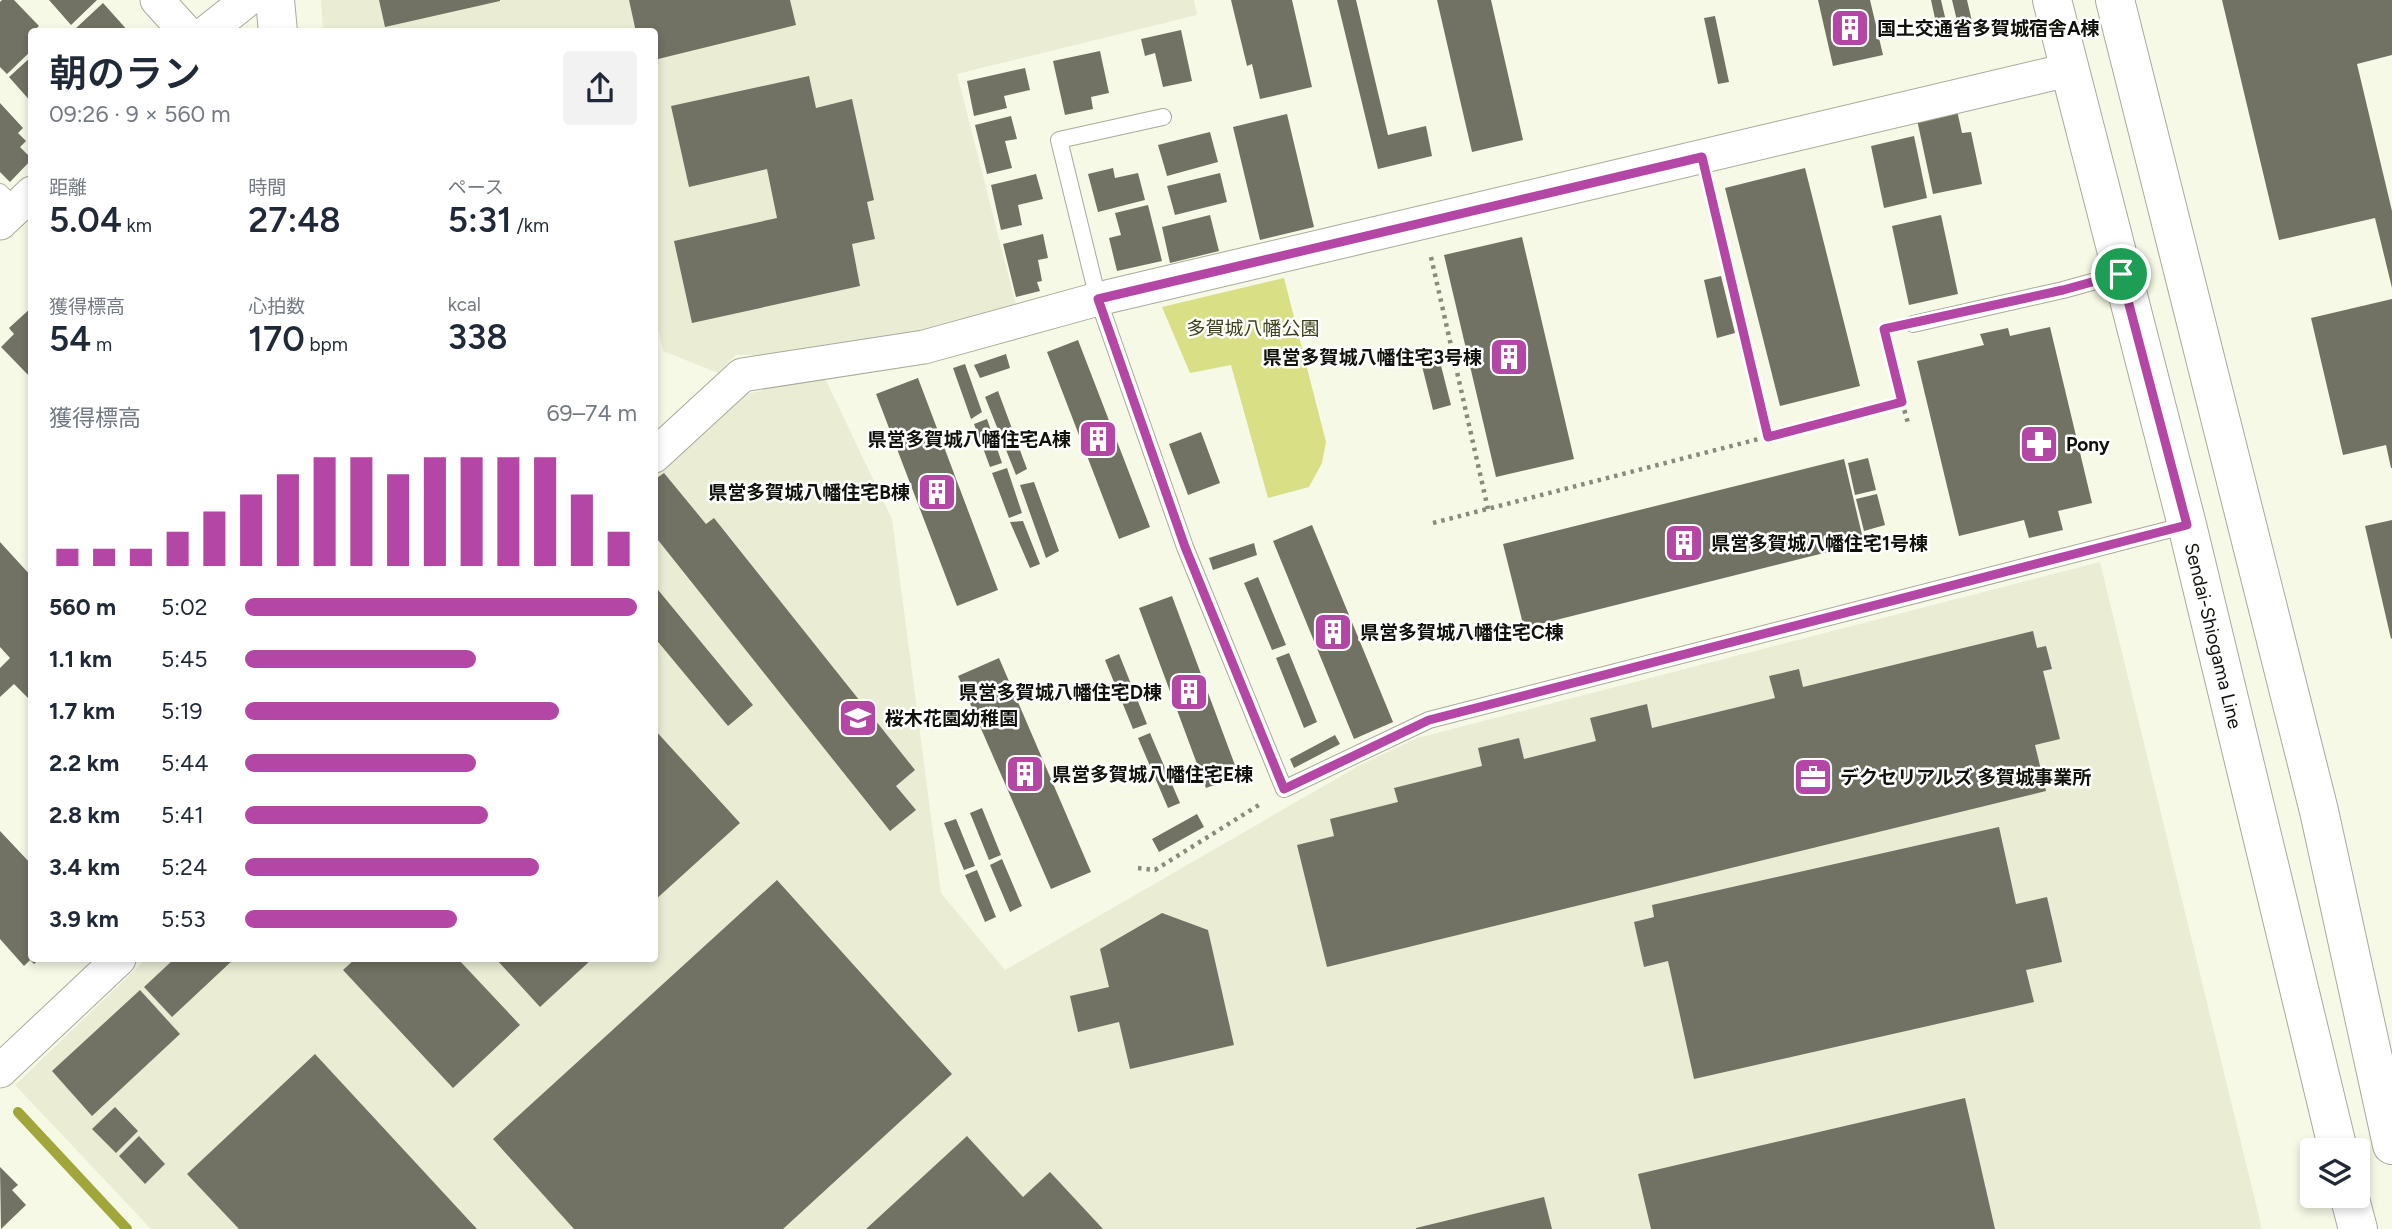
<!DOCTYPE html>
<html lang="ja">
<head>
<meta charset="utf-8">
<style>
	:root { --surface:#fff; --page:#f2f2f3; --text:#1f2937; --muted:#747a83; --accent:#b446a5 }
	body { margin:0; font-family:Figtree,"Noto Sans JP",sans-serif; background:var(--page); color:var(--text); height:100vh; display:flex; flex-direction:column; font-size:26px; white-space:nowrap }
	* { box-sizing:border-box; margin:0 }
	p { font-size:23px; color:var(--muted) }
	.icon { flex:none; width:38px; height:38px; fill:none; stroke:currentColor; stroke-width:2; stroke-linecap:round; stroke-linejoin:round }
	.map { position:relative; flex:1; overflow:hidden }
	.drawer { position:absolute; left:28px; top:28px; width:630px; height:934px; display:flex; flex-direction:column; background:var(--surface); border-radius:7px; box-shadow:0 4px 10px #0003 }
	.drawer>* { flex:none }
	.tools { position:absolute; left:2300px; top:1138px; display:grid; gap:14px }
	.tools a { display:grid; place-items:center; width:70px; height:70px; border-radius:7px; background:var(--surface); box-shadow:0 4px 10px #0003; font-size:35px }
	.pin { position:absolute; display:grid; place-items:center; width:60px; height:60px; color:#fff; margin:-30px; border:4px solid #fff; border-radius:50%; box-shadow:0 2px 7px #0007 }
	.round { display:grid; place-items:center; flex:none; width:74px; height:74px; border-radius:7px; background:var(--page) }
	.overview { display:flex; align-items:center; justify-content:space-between; height:119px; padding:0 21px }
	h1 { font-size:38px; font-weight:600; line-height:52px }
	.stats { display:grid; grid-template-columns:repeat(3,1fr); gap:10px; height:119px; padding:7px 21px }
	.stats div { display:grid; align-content:center }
	.stats b { font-size:35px; font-weight:600 }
	.stats small { font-size:19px; font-weight:400 }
	.stats p { font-size:19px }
	.chart { height:196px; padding:14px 21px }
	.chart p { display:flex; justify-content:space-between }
	.chart svg { width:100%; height:126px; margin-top:7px; stroke:var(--accent); stroke-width:6 }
	ul { padding:0 21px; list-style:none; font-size:23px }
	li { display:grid; grid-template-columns:112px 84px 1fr; align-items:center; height:52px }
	li i { height:18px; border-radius:9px; background:var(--accent) }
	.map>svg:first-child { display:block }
	.built { fill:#eaedd4 }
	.green { fill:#d8df85 }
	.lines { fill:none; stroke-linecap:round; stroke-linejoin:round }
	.stream { stroke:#a0a63a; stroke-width:10 }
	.building { fill:#717263 }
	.lane-casing { stroke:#a8aa99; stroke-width:18 }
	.street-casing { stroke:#a8aa99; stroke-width:35 }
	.secondary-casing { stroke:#a8aa99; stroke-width:40 }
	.primary-casing { stroke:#a8aa99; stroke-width:40 }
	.path { stroke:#898a7e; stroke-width:4.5; stroke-dasharray:3.5 5; stroke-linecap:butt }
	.lane { stroke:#fff; stroke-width:16 }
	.street { stroke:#fff; stroke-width:33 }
	.secondary { stroke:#fff; stroke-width:38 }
	.primary { stroke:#fff; stroke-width:38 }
	.route-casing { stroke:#fff; stroke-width:14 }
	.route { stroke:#b446a5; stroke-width:9 }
	.labels { text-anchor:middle; stroke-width:5; stroke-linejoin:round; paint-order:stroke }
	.poi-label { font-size:19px; font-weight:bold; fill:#10110b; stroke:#fff; text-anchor:start }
	.park-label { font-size:19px; fill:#3d4014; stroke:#fff }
	.street-label { font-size:19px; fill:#10110b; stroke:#fff }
</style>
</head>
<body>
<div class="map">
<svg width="2392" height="1229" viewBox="0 0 2392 1229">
	<rect width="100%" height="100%" fill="#f7f9e7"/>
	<path class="built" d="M 321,0 L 1194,0 L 1197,15 L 957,74 L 1017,309 L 833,350 L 773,356 L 736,355 L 718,373 L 663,351 L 655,317 L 654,32 L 323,31 Z
		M 824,376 L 892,519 L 941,893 L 1005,970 L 1362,764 L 1417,738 L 2100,562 L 2262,1229 L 151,1229 L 15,1085 L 146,959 L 654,959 L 655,476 L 747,394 Z"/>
	<path class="green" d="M 1284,278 L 1326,442 L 1322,463 L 1309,487 L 1268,498 L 1231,365 L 1190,373 L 1162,307 Z"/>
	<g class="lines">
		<path class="stream" d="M 18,1112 L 127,1229"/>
	</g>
	<path class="building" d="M 2,0 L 14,0 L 39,26 L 32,32 L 32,50 L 7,74 L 0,67 L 0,2 Z
		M 49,0 L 97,0 L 71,25 Z
		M 379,0 L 500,0 L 500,1 L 385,27 Z
		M 629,0 L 790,0 L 796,25 L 654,60 L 654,32 L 636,32 Z
		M 1231,0 L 1292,0 L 1312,87 L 1260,99 L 1252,64 L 1247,66 Z
		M 1337,0 L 1356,0 L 1388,135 L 1426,126 L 1432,156 L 1378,169 Z
		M 1437,0 L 1491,0 L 1523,140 L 1472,152 Z
		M 1818,0 L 1870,0 L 1883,55 L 1833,66 Z
		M 1931,0 L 1941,0 L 1949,34 L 1939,37 Z
		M 1952,0 L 1967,0 L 1973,26 L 1959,29 Z
		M 2222,0 L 2392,0 L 2392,55 L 2357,64 L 2392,211 L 2392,288 L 2375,218 L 2279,240 Z
		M 103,3 L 129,32 L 77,32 L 75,29 Z
		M 1715,16 L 1729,82 L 1718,84 L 1704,18 Z
		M 1181,30 L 1192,81 L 1163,87 L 1155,53 L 1145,56 L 1141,39 Z
		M 1100,51 L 1109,93 L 1091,97 L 1093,109 L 1065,115 L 1053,61 Z
		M 32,56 L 32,103 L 9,77 Z
		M 1025,68 L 1030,90 L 1004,96 L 1007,108 L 974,116 L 967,81 Z
		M 809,76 L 816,108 L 852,99 L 874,200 L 867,202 L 875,239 L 852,244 L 860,286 L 692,323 L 674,241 L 777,218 L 767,169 L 689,187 L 671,106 Z
		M 0,103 L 23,128 L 18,133 L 26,141 L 20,147 L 32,159 L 10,182 L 0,172 Z
		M 1956,106 L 1962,133 L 1971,132 L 1982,184 L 1933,194 L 1916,115 Z
		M 1287,114 L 1314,227 L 1260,240 L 1233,127 Z
		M 1011,116 L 1017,139 L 1005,141 L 1012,168 L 987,174 L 975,125 Z
		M 1210,132 L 1218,162 L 1167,176 L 1158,145 Z
		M 1914,136 L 1927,198 L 1884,208 L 1871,146 Z
		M 1113,168 L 1115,178 L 1138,173 L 1145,200 L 1098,212 L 1088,174 Z
		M 1805,168 L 1860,386 L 1780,406 L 1725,188 Z
		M 1220,173 L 1227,202 L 1175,215 L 1167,186 Z
		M 1036,174 L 1043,199 L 1018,205 L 1022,225 L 1001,230 L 991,185 Z
		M 1148,205 L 1162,261 L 1117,271 L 1109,238 L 1121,235 L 1115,213 Z
		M 1210,215 L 1219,251 L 1170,263 L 1162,227 Z
		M 1941,215 L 1958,294 L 1909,305 L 1892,226 Z
		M 1043,234 L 1048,258 L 1038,260 L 1042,281 L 1037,282 L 1040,291 L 1016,297 L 1003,244 Z
		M 1522,237 L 1574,459 L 1496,477 L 1444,255 Z
		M 1721,276 L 1735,333 L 1717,338 L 1704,280 Z
		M 2392,299 L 2392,468 L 2391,468 L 2386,445 L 2343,455 L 2311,318 Z
		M 32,307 L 32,379 L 1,347 L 14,334 L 9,328 Z
		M 2050,327 L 2092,503 L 2058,511 L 2063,530 L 2029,538 L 2024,520 L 1959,536 L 1917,361 L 1984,345 L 1980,334 L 2008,328 L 2010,336 Z
		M 1078,340 L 1150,527 L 1119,539 L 1047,352 Z
		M 1437,350 L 1451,405 L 1433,410 L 1419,354 Z
		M 1006,354 L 1010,368 L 980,378 L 974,365 Z
		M 965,364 L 982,412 L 971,419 L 953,368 Z
		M 918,378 L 998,590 L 957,606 L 876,394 Z
		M 998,391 L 1027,469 L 1016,475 L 985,397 Z
		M 987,419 L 1002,463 L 990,467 L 974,424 Z
		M 1201,432 L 1220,483 L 1188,495 L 1169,444 Z
		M 1868,458 L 1876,490 L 1855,495 L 1848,463 Z
		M 1844,459 L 1864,543 L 1524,628 L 1503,544 Z
		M 1007,468 L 1022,513 L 1009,518 L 992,473 Z
		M 664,473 L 706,524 L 714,518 L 915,770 L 896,786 L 916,810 L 890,831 L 654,535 L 654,480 Z
		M 1034,482 L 1059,551 L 1046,558 L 1020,485 Z
		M 1877,494 L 1885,525 L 1864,531 L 1856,499 Z
		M 2392,520 L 2392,638 L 2391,639 L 2365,526 Z
		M 1023,521 L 1040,564 L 1030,568 L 1010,522 Z
		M 1312,525 L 1393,722 L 1354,739 L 1273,541 Z
		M 0,542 L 32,577 L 32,702 L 14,684 L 0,697 L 0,668 L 10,658 L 0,647 Z
		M 1254,543 L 1257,555 L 1213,570 L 1209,558 Z
		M 1258,577 L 1286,645 L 1272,650 L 1244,583 Z
		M 654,585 L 753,705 L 728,726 L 654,637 Z
		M 1172,596 L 1239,776 L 1206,788 L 1139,608 Z
		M 2033,631 L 2037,648 L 2046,646 L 2052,669 L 2043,671 L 2060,739 L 2035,745 L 2046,791 L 1327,967 L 1297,845 L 1334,836 L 1330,819 L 1398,802 L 1394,788 L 1482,766 L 1478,748 L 1519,738 L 1524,759 L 1596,741 L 1590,718 L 1647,704 L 1652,728 L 1775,698 L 1769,676 L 1799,669 L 1803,687 Z
		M 1289,653 L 1317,722 L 1304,728 L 1276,658 Z
		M 1119,654 L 1147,724 L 1133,729 L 1105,660 Z
		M 999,658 L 1091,872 L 1051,889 L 958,676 Z
		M 654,729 L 740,823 L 654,901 Z
		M 1150,733 L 1180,803 L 1168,808 L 1138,738 Z
		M 1335,735 L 1340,744 L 1294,768 L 1290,759 Z
		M 982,808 L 1001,855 L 989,860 L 970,813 Z
		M 1197,814 L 1204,827 L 1159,852 L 1152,839 Z
		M 956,819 L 975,866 L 964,870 L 944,823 Z
		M 1999,827 L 2016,904 L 2047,897 L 2062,962 L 2026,970 L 2034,1002 L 1694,1079 L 1668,961 L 1644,967 L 1634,922 L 1654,917 L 1652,905 Z
		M 0,831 L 32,865 L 31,959 L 39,959 L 34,964 L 30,960 L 24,966 L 0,939 Z
		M 1002,859 L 1022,906 L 1010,912 L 990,865 Z
		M 977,870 L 996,917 L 985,922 L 965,875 Z
		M 777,880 L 952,1074 L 783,1229 L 574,1229 L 493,1139 Z
		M 1162,913 L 1208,930 L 1234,1045 L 1130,1069 L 1119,1022 L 1078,1032 L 1070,996 L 1109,987 L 1100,949 Z
		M 174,959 L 234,959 L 172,1017 L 144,987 Z
		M 355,959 L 458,959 L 520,1025 L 453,1088 L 343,970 Z
		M 496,959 L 592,959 L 540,1007 Z
		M 140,990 L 180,1034 L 92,1116 L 52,1071 Z
		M 315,1054 L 477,1229 L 239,1229 L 187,1174 Z
		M 1965,1098 L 1995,1229 L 1651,1229 L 1638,1174 Z
		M 115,1107 L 138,1131 L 116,1153 L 92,1129 Z
		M 139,1136 L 165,1164 L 145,1184 L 119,1156 Z
		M 967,1136 L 1023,1197 L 1050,1172 L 1103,1229 L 866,1229 Z
		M 0,1167 L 18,1185 L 12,1190 L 26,1205 L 1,1229 Z
		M 1544,1197 L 1552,1229 L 1416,1229 L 1416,1228 Z"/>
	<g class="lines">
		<g class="lane-casing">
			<path id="lane" d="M 1163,117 L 1059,140 L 1098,299 L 1185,547 L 1284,789 L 1429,720 L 2187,525
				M 0,192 L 16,208
				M 1913,324 L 2063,290 L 2121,274"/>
		</g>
		<g class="street-casing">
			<path id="street" d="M 157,0 L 186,32
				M 207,32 L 247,0
				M 0,223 L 32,193
				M 654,456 L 742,375 L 924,347 L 1098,299 L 2068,70
				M 0,1071 L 119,959"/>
		</g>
		<g class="secondary-casing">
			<path id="secondary" d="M 275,0 L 278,32"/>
		</g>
		<g class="primary-casing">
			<g id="primary">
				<path id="s1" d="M 2052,0 L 2187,525 L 2338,1150"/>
				<path d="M 2115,0 L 2319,811 L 2392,1145"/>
				<path d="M 2349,1195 L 2358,1229"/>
			</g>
		</g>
		<path class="path" d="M 1710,189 L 1768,437
			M 1431,257 L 1488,509
			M 1902,402 L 1908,423
			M 1433,523 L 1902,402 L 1884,329 L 1889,328
			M 1138,868 L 1155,870 L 1262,803"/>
		<use href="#lane" class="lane"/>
		<use href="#street" class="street"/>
		<use href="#secondary" class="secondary"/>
		<use href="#primary" class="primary"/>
	</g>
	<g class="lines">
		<g class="route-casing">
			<path id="route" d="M 1702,157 L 1768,437 L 1902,402 L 1884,329 L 2063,290 L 2121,274 L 2187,525 L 1429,720 L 1284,789 L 1185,547 L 1098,299 Z"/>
		</g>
		<use href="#route" class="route"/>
	</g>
	<defs>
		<g id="building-square" transform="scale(2.0125)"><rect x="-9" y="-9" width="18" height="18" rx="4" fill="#b446a5" stroke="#fff"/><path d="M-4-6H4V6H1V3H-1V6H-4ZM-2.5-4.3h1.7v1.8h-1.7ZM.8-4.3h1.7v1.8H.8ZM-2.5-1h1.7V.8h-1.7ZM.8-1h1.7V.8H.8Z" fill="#fff"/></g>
		<g id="pharmacy-square" transform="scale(2.0125)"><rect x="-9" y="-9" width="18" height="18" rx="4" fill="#b446a5" stroke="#fff"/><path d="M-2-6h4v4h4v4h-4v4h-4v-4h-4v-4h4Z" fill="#fff"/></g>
		<g id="school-square" transform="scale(2.0125)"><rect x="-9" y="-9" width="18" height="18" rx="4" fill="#b446a5" stroke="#fff"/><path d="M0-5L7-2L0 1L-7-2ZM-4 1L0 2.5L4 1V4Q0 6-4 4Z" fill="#fff"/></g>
		<g id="office-square" transform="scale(2.0125)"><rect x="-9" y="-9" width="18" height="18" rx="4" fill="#b446a5" stroke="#fff"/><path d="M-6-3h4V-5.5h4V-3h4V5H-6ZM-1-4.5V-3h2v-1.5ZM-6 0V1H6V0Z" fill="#fff"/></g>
	</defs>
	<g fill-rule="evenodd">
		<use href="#building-square" x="1850" y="28"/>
		<use href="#building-square" x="1509" y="357"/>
		<use href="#building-square" x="1098" y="439"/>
		<use href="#pharmacy-square" x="2039" y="444"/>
		<use href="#building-square" x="937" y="492"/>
		<use href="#building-square" x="1684" y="543"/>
		<use href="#building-square" x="1333" y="632"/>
		<use href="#building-square" x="1189" y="692"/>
		<use href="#school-square" x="858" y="718"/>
		<use href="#building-square" x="1025" y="774"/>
		<use href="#office-square" x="1813" y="777"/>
	</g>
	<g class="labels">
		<g class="poi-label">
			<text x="1877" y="35">国土交通省多賀城宿舎A棟</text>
			<text x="1482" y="364" text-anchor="end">県営多賀城八幡住宅3号棟</text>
			<text x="1071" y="446" text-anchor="end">県営多賀城八幡住宅A棟</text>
			<text x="2066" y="451">Pony</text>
			<text x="910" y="499" text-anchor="end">県営多賀城八幡住宅B棟</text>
			<text x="1711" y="550">県営多賀城八幡住宅1号棟</text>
			<text x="1360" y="639">県営多賀城八幡住宅C棟</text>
			<text x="1162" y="699" text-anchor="end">県営多賀城八幡住宅D棟</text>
			<text x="885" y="725">桜木花園幼稚園</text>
			<text x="1052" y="781">県営多賀城八幡住宅E棟</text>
			<text x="1840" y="784">デクセリアルズ 多賀城事業所</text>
		</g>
		<g class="park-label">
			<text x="1253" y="335">多賀城八幡公園</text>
		</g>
		<g class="street-label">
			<text dy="7" stroke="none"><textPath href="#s1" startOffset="656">Sendai-Shiogama Line</textPath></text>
		</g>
	</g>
</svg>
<div class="tools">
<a><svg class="icon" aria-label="layers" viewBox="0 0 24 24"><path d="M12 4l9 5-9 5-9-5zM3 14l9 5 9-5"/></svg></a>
</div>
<div class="pin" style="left:2121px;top:274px;background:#1e9e55"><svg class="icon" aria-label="arrive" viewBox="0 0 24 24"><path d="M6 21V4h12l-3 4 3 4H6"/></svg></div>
<section class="drawer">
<div class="overview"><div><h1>朝のラン</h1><p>09:26 · 9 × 560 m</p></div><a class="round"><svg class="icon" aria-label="share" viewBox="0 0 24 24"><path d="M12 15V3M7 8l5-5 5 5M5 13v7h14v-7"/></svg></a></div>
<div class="stats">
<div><p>距離</p><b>5.04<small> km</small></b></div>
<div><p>時間</p><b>27:48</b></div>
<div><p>ペース</p><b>5:31<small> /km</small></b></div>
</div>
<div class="stats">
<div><p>獲得標高</p><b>54<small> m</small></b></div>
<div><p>心拍数</p><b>170<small> bpm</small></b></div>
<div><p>kcal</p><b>338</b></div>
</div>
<div class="chart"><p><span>獲得標高</span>69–74 m</p>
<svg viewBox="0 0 160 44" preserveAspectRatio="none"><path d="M5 44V38M15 44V38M25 44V38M35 44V32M45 44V25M55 44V19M65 44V12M75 44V6M85 44V6M95 44V12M105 44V6M115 44V6M125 44V6M135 44V6M145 44V19M155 44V32"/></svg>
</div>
<ul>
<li><b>560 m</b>5:02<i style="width:100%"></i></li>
<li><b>1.1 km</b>5:45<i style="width:59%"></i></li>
<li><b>1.7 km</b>5:19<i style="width:80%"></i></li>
<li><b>2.2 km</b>5:44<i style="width:59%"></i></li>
<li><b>2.8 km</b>5:41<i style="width:62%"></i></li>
<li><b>3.4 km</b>5:24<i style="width:75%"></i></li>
<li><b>3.9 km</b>5:53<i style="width:54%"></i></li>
</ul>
</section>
</div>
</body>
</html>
